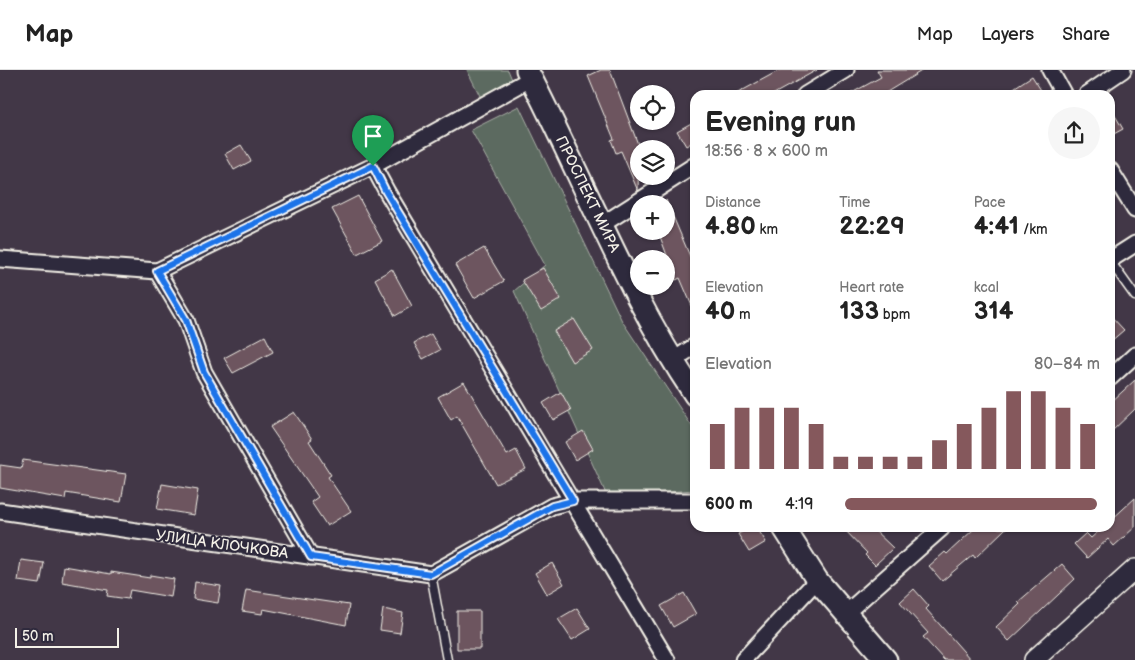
<!DOCTYPE html>
<html lang="en">
<head>
<meta charset="utf-8">
<style>
	:root { --surface:#fff; --page:#f6f6f6; --text:#222; --muted:#767676; --line:#e0e0e0; --accent:#85585c }
	body { margin:0; font-family:"Balsamiq Sans",sans-serif; background:var(--page); color:var(--text); height:100vh; display:flex; flex-direction:column; font-size:19px; white-space:nowrap }
	* { box-sizing:border-box; margin:0 }
	p { font-size:16px; color:var(--muted) }
	.icon { flex:none; width:28px; height:28px; fill:none; stroke:currentColor; stroke-width:2; stroke-linecap:round; stroke-linejoin:round }
	.map { position:relative; flex:1; overflow:hidden }
	.drawer { position:absolute; left:690px; top:20px; width:425px; height:442px; display:flex; flex-direction:column; background:var(--surface); border-radius:15px; box-shadow:0 1px 4px #0004 }
	.drawer>* { flex:none }
	.tools { position:absolute; left:630px; top:15px; display:grid; gap:10px }
	.tools a { display:grid; place-items:center; width:45px; height:45px; border-radius:50%; background:var(--surface); box-shadow:0 1px 4px #0004; font-size:25px }
	.scale { position:absolute; left:15px; bottom:12px; width:104px; box-sizing:border-box; padding-left:5px; border:2px solid #f4f1e8; border-top:0; font-size:14px; line-height:18px; white-space:nowrap; color:#f4f1e8; -webkit-text-stroke:4px #2f2a3d; paint-order:stroke }
	.pin { position:absolute; display:grid; place-items:center; width:42px; height:42px; color:#fff; margin:-51px -21px; border-radius:50% 50% 50% 0; rotate:-45deg; box-shadow:0 0 5px #0007 }
	.pin .icon { rotate:45deg }
	.round { display:grid; place-items:center; flex:none; width:52px; height:52px; border-radius:26px; background:var(--page) }
	.headline { display:flex; align-items:center; justify-content:space-between; height:85px; padding:0 15px }
	h1 { font-size:28px; font-weight:600; line-height:38px }
	.figures { display:grid; grid-template-columns:repeat(3,1fr); gap:8px; height:85px; padding:5px 15px }
	.figures div { display:grid; align-content:center }
	.figures b { font-size:25px; font-weight:600 }
	.figures small { font-size:14px; font-weight:400 }
	.figures p { font-size:14px }
	.chart { height:140px; padding:10px 15px }
	.chart p { display:flex; justify-content:space-between }
	.chart svg { width:100%; height:90px; margin-top:5px; stroke:var(--accent); stroke-width:6 }
	ul { padding:0 15px; list-style:none; font-size:16px }
	li { display:grid; grid-template-columns:80px 60px 1fr; align-items:center; height:38px }
	li i { height:12px; border-radius:6px; background:var(--accent) }
	header { display:flex; align-items:center; gap:30px; box-sizing:border-box; height:70px; padding:0 25px; background:var(--surface); border-bottom:1px solid var(--line) }
	header strong { font-size:24px }
	nav { display:flex; gap:28px; margin-inline-start:auto; font-size:18px }
	.map>svg:first-child { display:block }
	.green { fill:#5b6a61; stroke:#a8aea4 }
	.building { fill:#6d555f; stroke:#f4f1e8 }
	.lines { fill:none; stroke-linecap:round; stroke-linejoin:round }
	.service-casing { stroke:#f4f1e8; stroke-width:11 }
	.minor-casing { stroke:#f4f1e8; stroke-width:19 }
	.tertiary-casing { stroke:#f4f1e8; stroke-width:22 }
	.secondary-casing { stroke:#f4f1e8; stroke-width:25 }
	.service { stroke:#2f2a3d; stroke-width:8 }
	.minor { stroke:#2f2a3d; stroke-width:15 }
	.tertiary { stroke:#2f2a3d; stroke-width:19 }
	.secondary { stroke:#2f2a3d; stroke-width:21 }
	.route-casing { stroke:#fff; stroke-width:10 }
	.route { stroke:#1a73e8; stroke-width:6 }
	.labels { text-anchor:middle; stroke-width:4; stroke-linejoin:round; paint-order:stroke }
	.street-label { font-size:15px; fill:#f4f1e8; stroke:#2f2a3d }
</style>
</head>
<body>
<header>
<strong>Map</strong>
<nav><a>Map</a><a>Layers</a><a>Share</a></nav>
</header>
<div class="map">
<svg width="1135" height="590" viewBox="0 0 1135 590">
	<rect width="100%" height="100%" fill="#423747"/>
	<filter id="ink" filterUnits="userSpaceOnUse"><feTurbulence type="fractalNoise" baseFrequency=".02" numOctaves="2"/><feDisplacementMap in="SourceGraphic" scale="10" xChannelSelector="R" yChannelSelector="G"/><feConvolveMatrix kernelMatrix="1 2 1 2 8 2 1 2 1" color-interpolation-filters="sRGB"/></filter>
	<g filter="url(#ink)">
		<path class="green" d="M 467,0 L 508,0 L 513,12 L 482,30 Z
			M 519,36 L 622,251 L 695,361 L 695,420 L 607,426 L 514,221 L 545,195 L 471,60 Z"/>
		<path class="building" d="M 601,0 L 610,0 L 639,77 L 638,121 L 621,81 L 616,83 L 611,70 L 614,69 L 588,6 Z
			M 780,0 L 817,0 L 772,25 L 734,25 Z
			M 877,0 L 923,0 L 882,25 L 848,25 L 881,7 Z
			M 1032,6 L 1044,25 L 1003,25 Z
			M 1110,37 L 1123,59 L 1110,66 Z
			M 695,51 L 695,71 L 686,76 L 677,61 Z
			M 241,75 L 251,91 L 234,100 L 225,84 Z
			M 358,126 L 382,171 L 357,184 L 332,139 Z
			M 666,130 L 695,198 L 695,243 L 680,208 L 676,210 L 658,161 L 666,161 Z
			M 484,178 L 504,211 L 474,228 L 455,195 Z
			M 543,198 L 561,229 L 541,241 L 522,210 Z
			M 392,199 L 412,236 L 395,246 L 375,209 Z
			M 1110,245 L 1124,260 L 1110,272 Z
			M 574,249 L 593,280 L 572,292 L 554,261 Z
			M 431,264 L 440,280 L 423,289 L 414,273 Z
			M 265,266 L 273,282 L 233,303 L 224,288 Z
			M 1135,310 L 1135,339 L 1110,363 L 1110,333 Z
			M 464,312 L 507,385 L 516,380 L 526,399 L 496,414 L 457,346 L 451,350 L 438,327 Z
			M 561,322 L 571,340 L 553,350 L 543,333 Z
			M 294,342 L 312,369 L 309,371 L 331,405 L 328,407 L 351,441 L 327,456 L 311,432 L 318,427 L 270,357 Z
			M 583,361 L 593,379 L 575,390 L 565,372 Z
			M 23,390 L 126,404 L 121,432 L 66,423 L 65,429 L 0,418 L 0,395 L 21,398 Z
			M 162,414 L 198,420 L 194,445 L 157,439 Z
			M 1135,428 L 1135,457 L 1114,476 L 1108,469 L 1087,488 L 1074,474 L 1086,463 L 1091,468 L 1100,460 L 1097,458 L 1110,458 L 1110,451 Z
			M 749,458 L 757,458 L 766,472 L 749,482 L 738,464 Z
			M 843,458 L 872,458 L 893,478 L 875,495 L 865,485 L 867,483 Z
			M 975,458 L 1006,458 L 975,488 L 973,485 L 942,511 L 929,496 L 945,482 L 947,484 Z
			M 21,490 L 44,493 L 40,514 L 18,511 Z
			M 552,493 L 564,514 L 547,524 L 535,503 Z
			M 1062,494 L 1075,509 L 1009,571 L 996,557 L 1020,534 L 1018,532 Z
			M 64,496 L 111,504 L 111,502 L 150,508 L 150,505 L 174,509 L 171,527 L 130,520 L 128,529 L 107,526 L 108,520 L 62,512 Z
			M 195,512 L 221,516 L 218,533 L 193,529 Z
			M 914,519 L 929,536 L 926,539 L 971,590 L 944,590 L 923,567 L 928,563 L 900,532 Z
			M 246,520 L 349,535 L 346,555 L 263,539 L 262,544 L 242,541 Z
			M 684,523 L 696,544 L 673,557 L 661,536 Z
			M 577,538 L 590,559 L 572,570 L 558,549 Z
			M 383,539 L 403,543 L 400,563 L 380,560 Z
			M 457,541 L 480,541 L 480,579 L 457,579 Z"/>
		<g class="lines">
			<g class="service-casing">
				<path id="service" d="M 1110,191 L 1135,226
					M 431,504 L 447,590"/>
			</g>
			<g class="minor-casing">
				<path id="minor" d="M 1050,0 L 1064,25
					M 532,8 L 373,96 L 387,122 L 667,590
					M 805,25 L 846,0
					M 1086,25 L 1123,0
					M 1110,100 L 1135,140
					M 603,154 L 695,95
					M 0,189 L 157,201 L 373,96
					M 1110,190 L 1135,174
					M 157,201 L 186,250 L 204,302 L 311,487
					M 672,291 L 695,276
					M 1110,308 L 1135,285
					M 0,441 L 431,504 L 552,436 L 573,431 L 695,431
					M 846,543 L 942,458
					M 743,590 L 817,510"/>
			</g>
			<g class="tertiary-casing">
				<path id="tertiary" d="M 1034,590 L 1135,499"/>
			</g>
			<g class="secondary-casing">
				<path id="secondary" d="M 527,0 C 583,108 627,224 695,325
					M 784,458 L 817,510 L 886,590"/>
			</g>
			<use href="#service" class="service"/>
			<use href="#minor" class="minor"/>
			<use href="#tertiary" class="tertiary"/>
			<use href="#secondary" class="secondary"/>
		</g>
	</g>
	<g class="lines" filter="url(#ink)">
		<g class="route-casing">
			<path id="route" d="M 373,96 L 386,122 L 573,431 L 552,436 L 431,504 L 311,487 L 204,302 L 186,250 L 157,201 Z"/>
		</g>
		<use href="#route" class="route"/>
	</g>
	<g class="labels">
		<g class="street-label">
			<text transform="translate(588 124) rotate(64)" y="5">ПРОСПЕКТ МИРА</text>
			<text transform="translate(222 474) rotate(8)" y="5">УЛИЦА КЛОЧКОВА</text>
		</g>
	</g>
</svg>
<div class="tools">
<a><svg class="icon" aria-label="locate" viewBox="0 0 24 24"><circle cx="12" cy="12" r="6"/><path d="M12 2v4M12 18v4M2 12h4M18 12h4"/></svg></a>
<a><svg class="icon" aria-label="layers" viewBox="0 0 24 24"><path d="M12 4l9 5-9 5-9-5zM3 14l9 5 9-5"/></svg></a>
<a>+</a>
<a>−</a>
</div>
<div class="scale">50 m</div>
<div class="pin" style="left:373px;top:96px;background:#1e9e55"><svg class="icon" aria-label="arrive" viewBox="0 0 24 24"><path d="M6 21V4h12l-3 4 3 4H6"/></svg></div>
<section class="drawer">
<div class="headline"><div><h1>Evening run</h1><p>18:56 · 8 × 600 m</p></div><a class="round"><svg class="icon" aria-label="share" viewBox="0 0 24 24"><path d="M12 15V3M7 8l5-5 5 5M5 13v7h14v-7"/></svg></a></div>
<div class="figures">
<div><p>Distance</p><b>4.80<small> km</small></b></div>
<div><p>Time</p><b>22:29</b></div>
<div><p>Pace</p><b>4:41<small> /km</small></b></div>
</div>
<div class="figures">
<div><p>Elevation</p><b>40<small> m</small></b></div>
<div><p>Heart rate</p><b>133<small> bpm</small></b></div>
<div><p>kcal</p><b>314</b></div>
</div>
<div class="chart"><p><span>Elevation</span>80–84 m</p>
<svg viewBox="0 0 160 44" preserveAspectRatio="none"><path d="M5 44V22M15 44V14M25 44V14M35 44V14M45 44V22M55 44V38M65 44V38M75 44V38M85 44V38M95 44V30M105 44V22M115 44V14M125 44V6M135 44V6M145 44V14M155 44V22"/></svg>
</div>
<ul>
<li><b>600 m</b>4:19<i style="width:99%"></i></li>
</ul>
</section>
</div>
</body>
</html>
